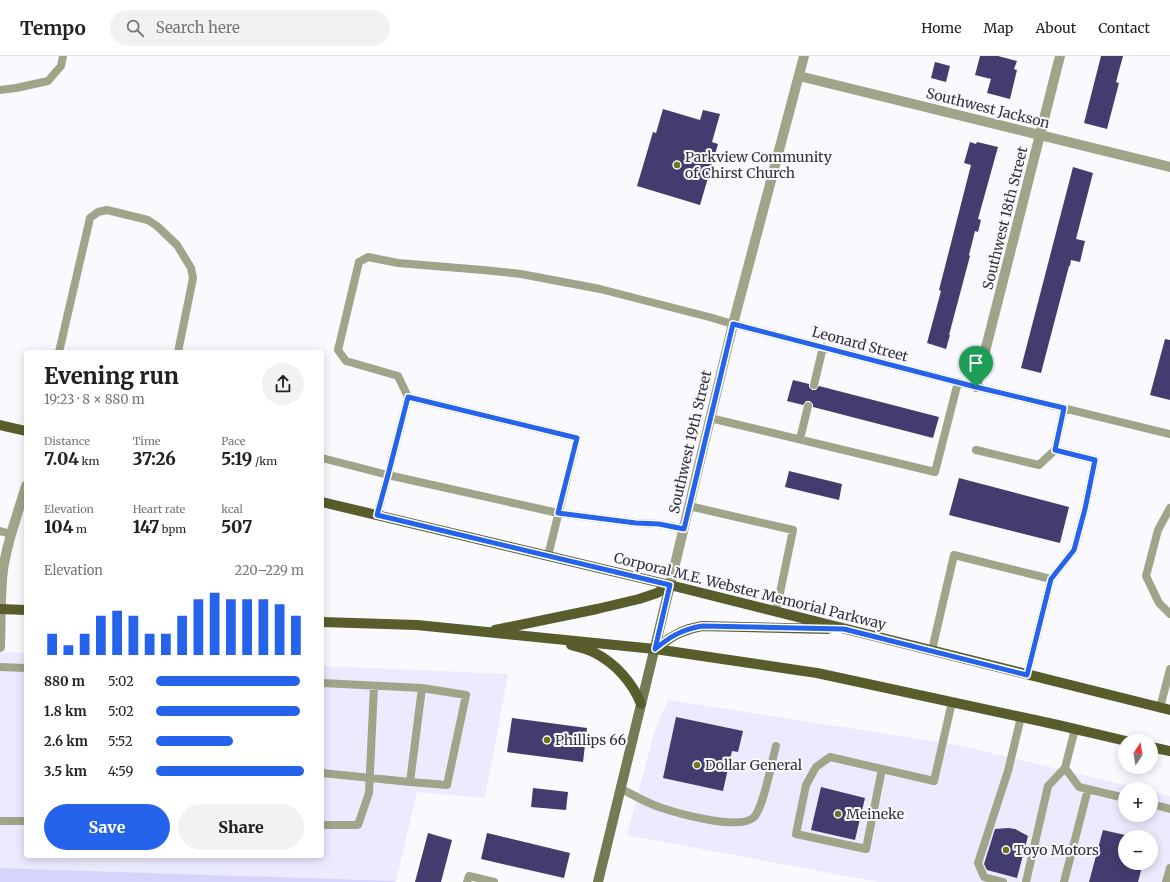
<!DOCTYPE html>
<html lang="en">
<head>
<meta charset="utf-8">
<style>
	:root { --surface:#fff; --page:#f2f2f2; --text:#222; --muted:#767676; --line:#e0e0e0; --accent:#2563eb }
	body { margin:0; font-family:Merriweather,serif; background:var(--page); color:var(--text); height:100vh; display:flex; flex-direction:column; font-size:15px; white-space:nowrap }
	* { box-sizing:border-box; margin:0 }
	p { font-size:13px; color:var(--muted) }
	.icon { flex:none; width:22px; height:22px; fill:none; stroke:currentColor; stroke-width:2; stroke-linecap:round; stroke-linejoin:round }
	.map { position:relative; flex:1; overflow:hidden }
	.details { position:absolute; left:24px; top:294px; width:300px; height:508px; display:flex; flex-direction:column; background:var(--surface); border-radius:4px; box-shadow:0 2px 10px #0003 }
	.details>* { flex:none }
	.needle { width:26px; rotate:12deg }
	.fabs { position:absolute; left:1118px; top:678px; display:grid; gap:8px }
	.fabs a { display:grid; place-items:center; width:40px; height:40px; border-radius:50%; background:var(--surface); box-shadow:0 2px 10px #0003; font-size:20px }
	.pin { position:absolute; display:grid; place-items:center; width:34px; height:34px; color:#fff; margin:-41px -17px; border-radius:50% 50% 50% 0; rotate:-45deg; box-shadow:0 0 4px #0007 }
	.pin .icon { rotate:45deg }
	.round { display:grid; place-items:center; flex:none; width:42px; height:42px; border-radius:21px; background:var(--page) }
	.head { display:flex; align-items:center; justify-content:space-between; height:68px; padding:0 20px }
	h1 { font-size:22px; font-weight:800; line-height:30px }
	.figures { display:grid; grid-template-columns:repeat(3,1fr); gap:6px; height:68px; padding:4px 20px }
	.figures div { display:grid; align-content:center }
	.figures b { font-size:17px; font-weight:800 }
	.figures small { font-size:11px; font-weight:400 }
	.figures p { font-size:11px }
	.chart { height:112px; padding:8px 20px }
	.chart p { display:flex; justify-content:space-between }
	.chart svg { width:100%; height:72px; margin-top:4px; stroke:var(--accent); stroke-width:6 }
	.button { display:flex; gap:8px; margin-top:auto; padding:8px 20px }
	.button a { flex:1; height:46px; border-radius:24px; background:var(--accent); color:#fff; font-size:16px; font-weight:800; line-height:46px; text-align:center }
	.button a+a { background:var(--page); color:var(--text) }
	ul { padding:0 20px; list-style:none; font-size:13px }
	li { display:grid; grid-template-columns:64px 48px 1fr; align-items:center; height:30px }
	li i { height:10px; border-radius:5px; background:var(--accent) }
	header { display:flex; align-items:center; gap:24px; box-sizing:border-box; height:56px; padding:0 20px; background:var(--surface); border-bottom:1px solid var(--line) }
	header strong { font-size:19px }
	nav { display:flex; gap:22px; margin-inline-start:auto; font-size:14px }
	.search { width:280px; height:36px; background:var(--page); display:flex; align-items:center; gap:10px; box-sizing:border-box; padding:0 14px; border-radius:22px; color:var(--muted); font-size:15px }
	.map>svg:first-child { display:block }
	.built { fill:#ebeafe; fill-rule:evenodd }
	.green { fill:#d6d4fb }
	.building { fill:#433c6f }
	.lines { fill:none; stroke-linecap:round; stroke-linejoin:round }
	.lane { stroke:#a0a489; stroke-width:8 }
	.street { stroke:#a0a489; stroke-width:10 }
	.secondary { stroke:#757a53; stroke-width:10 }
	.primary { stroke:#585d2b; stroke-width:10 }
	.route-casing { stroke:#fff; stroke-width:8 }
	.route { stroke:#2563eb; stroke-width:5 }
	.poi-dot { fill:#6d741d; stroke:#f9f9fe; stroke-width:1.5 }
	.labels { text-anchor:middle; stroke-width:4; stroke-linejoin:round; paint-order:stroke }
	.street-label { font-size:14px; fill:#33333c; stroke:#f9f9fe }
	.poi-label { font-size:14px; fill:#33333c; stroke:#f9f9fe; text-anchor:start }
</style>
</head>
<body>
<header>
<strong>Tempo</strong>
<div class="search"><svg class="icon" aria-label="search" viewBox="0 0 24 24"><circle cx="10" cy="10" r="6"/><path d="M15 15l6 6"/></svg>Search here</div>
<nav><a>Home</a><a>Map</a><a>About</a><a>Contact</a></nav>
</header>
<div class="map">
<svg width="1170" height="826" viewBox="0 0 1170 826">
	<rect width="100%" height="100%" fill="#f9f9fe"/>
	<path class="built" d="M 0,596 L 26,597 L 26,800 L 322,800 L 322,610 L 508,618 L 485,742 L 417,736 L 396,825 L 0,812 Z
		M 668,644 L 958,689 L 1141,733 L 1125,733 L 1125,759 L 1151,759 L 1151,736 L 1170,740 L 1170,826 L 879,826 L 627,779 L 655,674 ZM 1125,781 L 1151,781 L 1151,807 L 1125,807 Z"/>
	<path class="green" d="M 0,812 L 396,825 L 395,826 L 0,826 Z"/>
	<path class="building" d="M 980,0 L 998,0 L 1017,5 L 1014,13 L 1017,14 L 1010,43 L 987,37 L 991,23 L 975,19 Z
		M 1101,0 L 1123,0 L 1116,26 L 1119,27 L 1107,73 L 1084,67 Z
		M 935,6 L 950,10 L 946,26 L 931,22 Z
		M 663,53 L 700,64 L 703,54 L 720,58 L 712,86 L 718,88 L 700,149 L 637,130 L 653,76 L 656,77 Z
		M 970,86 L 976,88 L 977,86 L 998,91 L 978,163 L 981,164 L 978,176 L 975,175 L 969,199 L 970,200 L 949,279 L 950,279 L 946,293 L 927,287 L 941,235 L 939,234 L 971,109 L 964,107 Z
		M 1073,111 L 1093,117 L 1076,183 L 1085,185 L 1080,206 L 1071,204 L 1070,210 L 1069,210 L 1041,317 L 1021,312 Z
		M 1165,283 L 1170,284 L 1170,344 L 1150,339 Z
		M 793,324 L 809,328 L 809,331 L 812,334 L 816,334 L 819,330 L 939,361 L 933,382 L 813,351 L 813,348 L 810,345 L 806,345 L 803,349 L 787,345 Z
		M 789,415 L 842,428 L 839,444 L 785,431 Z
		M 959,422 L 1069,451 L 1060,487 L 949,459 Z
		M 676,661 L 743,675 L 738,696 L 732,695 L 723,735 L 663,722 Z
		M 512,662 L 587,672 L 583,706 L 507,696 Z
		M 821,731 L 865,742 L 855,784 L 811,774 Z
		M 533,732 L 568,736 L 566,754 L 531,751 Z
		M 1008,772 L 1015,773 L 1028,780 L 1017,822 L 987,814 L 984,808 L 995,773 Z
		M 1103,774 L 1125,779 L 1125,807 L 1143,807 L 1138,826 L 1089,826 Z
		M 428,777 L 452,784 L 441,826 L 415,826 Z
		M 487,777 L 570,797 L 564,822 L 481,803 Z"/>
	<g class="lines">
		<path class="lane" d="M 0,34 L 16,32 L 48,25 L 61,10 L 63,0
			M 59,296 L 90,162 L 98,156 L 107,154 L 148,164 L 157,170 L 177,189 L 191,212 L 193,222 L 178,296
			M 814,329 L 823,291
			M 408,341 L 398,320 L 346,305 L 338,294 L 359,206 L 368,201 L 398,207 L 483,214 L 521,218 L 600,233 L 709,261 L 733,268 L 976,331 L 1170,378
			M 710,362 L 935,416 L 958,326
			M 800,383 L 808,350
			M 976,394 L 1039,409 L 1055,394
			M 322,402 L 388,419 L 408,341 L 577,382 L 548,500
			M 689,450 L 793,474 L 776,556
			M 1170,452 L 1158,474 L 1146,520 L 1159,547 L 1170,558
			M 377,459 L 388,419 L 558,457 L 636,467 L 659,468 L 684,473
			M 0,475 L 11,478
			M 1051,523 L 1074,494 L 1085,453 L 1095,404 L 1055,394 L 1064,352
			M 932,594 L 954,499 L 1051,523 L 1027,619
			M 0,611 L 26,612
			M 322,627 L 422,632 L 466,639 L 447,729 L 410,726 L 422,632
			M 1160,652 L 1170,613
			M 1065,712 L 1079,731 L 1125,742
			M 882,713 L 866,793 L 796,778 L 806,729 L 816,711 L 830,701 L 934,725 L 952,646
			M 322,717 L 410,726
			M 621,733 C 634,739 648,748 662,752 C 680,758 738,774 753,762 C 763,755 772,704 776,690
			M 1151,748 L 1170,753
			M 0,765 L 26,765
			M 322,769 L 358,769 L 369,737 L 374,630
			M 467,826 L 469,820 L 494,826
			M 1003,826 L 984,821 L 978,807 L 1008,715 L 1021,661
			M 1026,826 L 1048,730 L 1065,712 L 1075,673
			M 1064,826 L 1088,733
			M 1166,826 L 1170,812"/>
		<path class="street" d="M 799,20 L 1170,111
			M 976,331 L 1060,0
			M 670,529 L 733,268 L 804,0
			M 0,591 C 1,565 0,539 3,514 C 7,485 18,457 26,430"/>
		<path class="secondary" d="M 598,826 L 670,529"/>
		<path class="primary" d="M 0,369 L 26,375
			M 322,446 L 670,529 L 1170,654
			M 0,553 L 26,554
			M 322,566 L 417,569 L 655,593 L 817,617 L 1058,669 L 1126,685
			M 495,574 L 597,553 L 639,543 L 657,537 L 670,529
			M 571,589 C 579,591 588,593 595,597 C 615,607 633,627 641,648
			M 655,593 C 672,580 681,574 702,570 L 828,573
			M 1151,691 L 1170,695"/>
	</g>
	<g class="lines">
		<g class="route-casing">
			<path id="route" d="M 733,268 L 976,331 L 1064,352 L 1055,394 L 1095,404 L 1085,453 L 1074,494 L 1051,523 L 1027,619 L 844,573 L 702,570 C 681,574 671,580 655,593 L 670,529 L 377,459 L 388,419 L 408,341 L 577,382 L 558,457 L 636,467 L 659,468 L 684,473 Z"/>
		</g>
		<use href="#route" class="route"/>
	</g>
	<g class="poi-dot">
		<circle cx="677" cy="109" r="4"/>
		<circle cx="547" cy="684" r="4"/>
		<circle cx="697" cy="709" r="4"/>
		<circle cx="838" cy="758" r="4"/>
		<circle cx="1006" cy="794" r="4"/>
	</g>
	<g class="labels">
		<g class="street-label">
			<text transform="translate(988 52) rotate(14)" y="5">Southwest Jackson</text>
			<text transform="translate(1005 162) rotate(-76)" y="5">Southwest 18th Street</text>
			<text transform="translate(860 288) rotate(15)" y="5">Leonard Street</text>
			<text transform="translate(690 386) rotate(-77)" y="5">Southwest 19th Street</text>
			<text transform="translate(750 535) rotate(14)" y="5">Corporal M.E. Webster Memorial Parkway</text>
		</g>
		<g class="poi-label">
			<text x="685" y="106">Parkview Community<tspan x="685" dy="16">of Chirst Church</tspan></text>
			<text x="555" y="689">Phillips 66</text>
			<text x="705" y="714">Dollar General</text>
			<text x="846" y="763">Meineke</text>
			<text x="1014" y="799">Toyo Motors</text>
		</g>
	</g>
</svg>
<div class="fabs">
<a><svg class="needle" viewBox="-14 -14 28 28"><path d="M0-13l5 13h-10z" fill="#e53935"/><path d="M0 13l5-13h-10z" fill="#767676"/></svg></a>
<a>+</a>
<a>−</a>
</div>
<div class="pin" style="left:976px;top:331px;background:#1e9e55"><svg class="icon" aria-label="arrive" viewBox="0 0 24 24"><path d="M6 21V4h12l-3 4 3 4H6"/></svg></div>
<section class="details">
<div class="head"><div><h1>Evening run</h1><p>19:23 · 8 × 880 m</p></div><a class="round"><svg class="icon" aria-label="share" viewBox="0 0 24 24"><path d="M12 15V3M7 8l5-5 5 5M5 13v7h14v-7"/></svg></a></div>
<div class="figures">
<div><p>Distance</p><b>7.04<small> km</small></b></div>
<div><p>Time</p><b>37:26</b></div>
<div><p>Pace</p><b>5:19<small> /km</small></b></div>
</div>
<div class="figures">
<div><p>Elevation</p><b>104<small> m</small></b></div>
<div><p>Heart rate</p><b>147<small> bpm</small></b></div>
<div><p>kcal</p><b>507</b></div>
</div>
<div class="chart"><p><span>Elevation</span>220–229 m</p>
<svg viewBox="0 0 160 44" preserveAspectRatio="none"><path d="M5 44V31M15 44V38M25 44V31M35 44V20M45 44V17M55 44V20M65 44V31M75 44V31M85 44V20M95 44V10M105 44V6M115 44V10M125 44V10M135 44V10M145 44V13M155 44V20"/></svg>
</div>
<ul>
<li><b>880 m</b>5:02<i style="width:97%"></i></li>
<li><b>1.8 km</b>5:02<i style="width:97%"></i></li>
<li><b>2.6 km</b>5:52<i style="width:52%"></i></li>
<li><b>3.5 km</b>4:59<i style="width:100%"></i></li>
</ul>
<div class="button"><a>Save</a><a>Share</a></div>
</section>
</div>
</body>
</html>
